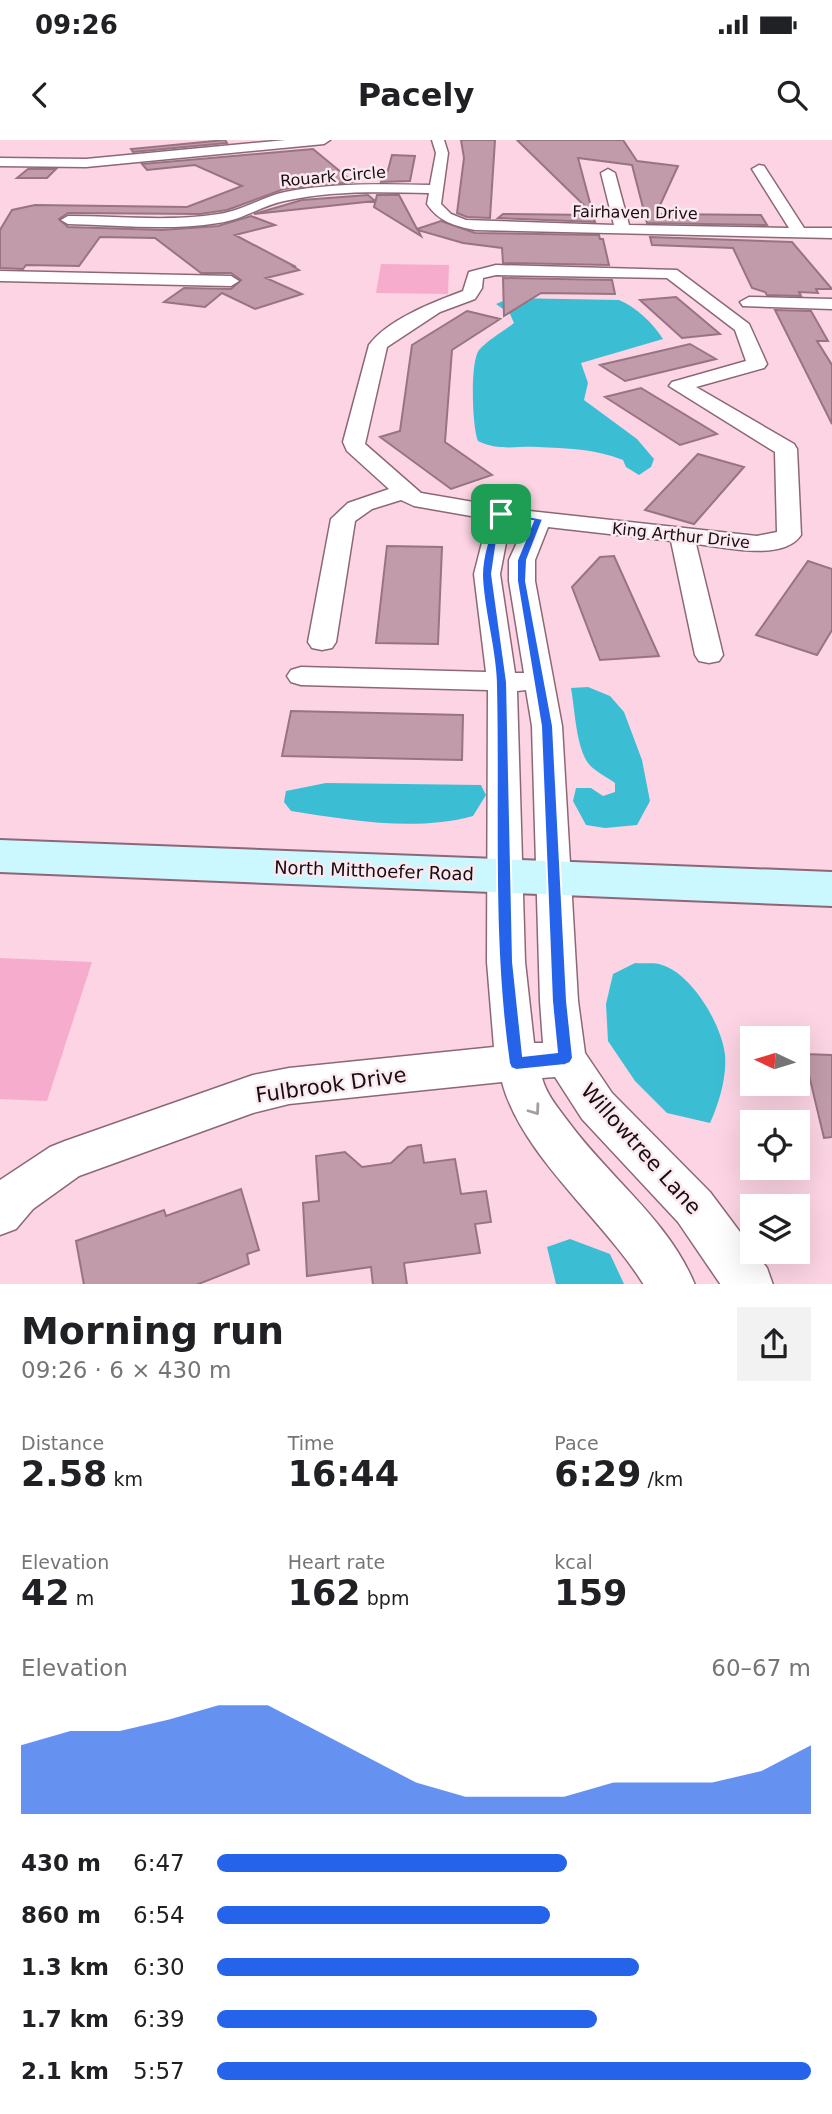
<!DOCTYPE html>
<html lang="en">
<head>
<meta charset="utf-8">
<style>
	:root { --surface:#fff; --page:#f2f2f2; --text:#202124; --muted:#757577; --accent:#2563eb }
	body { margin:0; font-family:"DejaVu Sans",sans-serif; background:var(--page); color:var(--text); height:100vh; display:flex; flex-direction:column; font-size:26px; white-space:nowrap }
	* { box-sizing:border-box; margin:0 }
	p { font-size:23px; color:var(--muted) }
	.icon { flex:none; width:38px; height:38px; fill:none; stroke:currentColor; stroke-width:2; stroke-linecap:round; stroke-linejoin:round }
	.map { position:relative; height:1144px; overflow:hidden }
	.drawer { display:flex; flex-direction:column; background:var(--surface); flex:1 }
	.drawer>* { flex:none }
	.needle { width:46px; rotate:274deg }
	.tools { position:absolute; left:740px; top:886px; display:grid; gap:14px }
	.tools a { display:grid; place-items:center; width:70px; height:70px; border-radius:0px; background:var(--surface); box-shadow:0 7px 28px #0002; font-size:35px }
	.pin { position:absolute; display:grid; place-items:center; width:60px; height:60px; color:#fff; margin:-30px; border-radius:14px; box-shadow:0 4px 10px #0006 }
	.round { display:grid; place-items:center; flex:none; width:74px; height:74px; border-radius:0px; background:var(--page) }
	.head { display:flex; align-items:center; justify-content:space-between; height:119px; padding:0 21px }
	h1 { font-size:38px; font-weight:700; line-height:52px }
	.figures { display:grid; grid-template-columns:repeat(3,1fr); gap:10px; height:119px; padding:7px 21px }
	.figures div { display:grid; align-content:center }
	.figures b { font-size:35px; font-weight:700 }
	.figures small { font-size:19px; font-weight:400 }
	.figures p { font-size:19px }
	.chart { height:196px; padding:14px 21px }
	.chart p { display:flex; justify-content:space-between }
	.chart svg { width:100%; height:126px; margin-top:7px; fill:var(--accent); opacity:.7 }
	ul { padding:0 21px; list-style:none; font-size:23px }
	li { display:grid; grid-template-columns:112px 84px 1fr; align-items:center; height:52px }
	li i { height:18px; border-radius:9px; background:var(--accent) }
	.status { display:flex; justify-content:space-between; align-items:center; height:49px; padding:0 35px; background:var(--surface); direction:ltr }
	.status svg { height:19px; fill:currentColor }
	header { display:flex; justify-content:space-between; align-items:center; height:91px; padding:0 21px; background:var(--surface); font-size:32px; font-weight:700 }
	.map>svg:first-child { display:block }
	.green { fill:#f6adcd }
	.water { fill:#3bbed3 }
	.building { fill:#c19baa; stroke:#987483; stroke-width:2 }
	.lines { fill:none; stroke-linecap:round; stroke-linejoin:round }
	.street-casing { stroke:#8c6877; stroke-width:3 }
	.secondary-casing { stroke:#8c6877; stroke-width:4 }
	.street { fill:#fff; fill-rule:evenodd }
	.secondary { fill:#cbf7fe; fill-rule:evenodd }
	.oneway { stroke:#a39ea0 }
	.route { fill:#2563eb; stroke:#fff; stroke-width:2; fill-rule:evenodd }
	.labels { text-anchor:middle; stroke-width:5; stroke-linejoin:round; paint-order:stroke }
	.far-street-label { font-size:16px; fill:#190c12; stroke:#fae9ef }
	.street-label { font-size:18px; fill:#190c12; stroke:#fae9ef }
	.near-street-label { font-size:21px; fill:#190c12; stroke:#fae9ef }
</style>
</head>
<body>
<div class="status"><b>09:26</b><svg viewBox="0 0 49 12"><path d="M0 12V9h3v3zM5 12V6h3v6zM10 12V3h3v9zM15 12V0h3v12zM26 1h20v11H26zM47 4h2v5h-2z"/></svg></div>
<header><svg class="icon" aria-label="back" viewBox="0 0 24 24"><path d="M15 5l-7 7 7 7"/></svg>Pacely<svg class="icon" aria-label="search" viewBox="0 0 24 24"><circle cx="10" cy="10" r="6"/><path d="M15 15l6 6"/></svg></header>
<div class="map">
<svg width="832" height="1145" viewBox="0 0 832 1145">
	<rect width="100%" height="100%" fill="#fcd4e4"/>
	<path class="green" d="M 381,124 L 449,125 L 448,154 L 376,153 Z
		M 0,818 L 92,822 L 47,961 L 0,959 Z"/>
	<path class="water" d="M 510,158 L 619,160 C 636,167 653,183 663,199 L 581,223 L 588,243 L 584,260 L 637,299 L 654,319 L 651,327 L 639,335 L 626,327 L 623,320 C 595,309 567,308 537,307 C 516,306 498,311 478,301 C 472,286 470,222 479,210 C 489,199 503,192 514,183 L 510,174 L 496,164 Z
		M 588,547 L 610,556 L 624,572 L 642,620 L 650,661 L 637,685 L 605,688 L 586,685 L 573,661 L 576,648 L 591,648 L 603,656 L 615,652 L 615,643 C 607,637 594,631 588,623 C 576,606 575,570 571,548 Z
		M 326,643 L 481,645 L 486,655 L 473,676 C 415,692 349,680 291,671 L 284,662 L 286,651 Z
		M 635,823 C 644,824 655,822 662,825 C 692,834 722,885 725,915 C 727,936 719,964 710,983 L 667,973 L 635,941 L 608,901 L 606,864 L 613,834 Z
		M 570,1099 L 610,1114 L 624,1144 L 556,1144 L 547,1107 Z"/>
	<path class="building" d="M 225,0 L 227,3 L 133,12 L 131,9 Z
		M 461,0 L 495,0 L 490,78 L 467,77 L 457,73 L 464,18 Z
		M 517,0 L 623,0 L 637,21 L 678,26 L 656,74 L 761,75 L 767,85 L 647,83 L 632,25 L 578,18 L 593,74 Z
		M 313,9 L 353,42 L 284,49 L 227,70 L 200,74 L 68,73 L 59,79 L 68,87 L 162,90 L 218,86 L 251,76 L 275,85 L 235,95 L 296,127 L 294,127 L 299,130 L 266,138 L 302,154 L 255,169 L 222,153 L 205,167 L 164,162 L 184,148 L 231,149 L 241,140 L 231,133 L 201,133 L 155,98 L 100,97 L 79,126 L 26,125 L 23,129 L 0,128 L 0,90 L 12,70 L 35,65 L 187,67 L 242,46 L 195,25 L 147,30 L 142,24 Z
		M 392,15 L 415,16 L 410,41 L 381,42 L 384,29 L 387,34 Z
		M 28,29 L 56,29 L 47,38 L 17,38 Z
		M 368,55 L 375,61 L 254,74 L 302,60 Z
		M 377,55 L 399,55 L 417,89 L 441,81 L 475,93 L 599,95 L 600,99 L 603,99 L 609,125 L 503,123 L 502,108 L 463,103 L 418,90 L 421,96 L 374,67 Z
		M 503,74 L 593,75 L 595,82 L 498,78 Z
		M 650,97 L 792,102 L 832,149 L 816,149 L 818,153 L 799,152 L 801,156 L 767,155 L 765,152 L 752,148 L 733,108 L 652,105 Z
		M 503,138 L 612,140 L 615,154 L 541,153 L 504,176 Z
		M 676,157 L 720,194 L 682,198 L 640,160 Z
		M 775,170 L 811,171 L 828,201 L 817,201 L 832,225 L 832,284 Z
		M 467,171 L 500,179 L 452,210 L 445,302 L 492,335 L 451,349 L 380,297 L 400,291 L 412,205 Z
		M 690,204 L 716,219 L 625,241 L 600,225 Z
		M 641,248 L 717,294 L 680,305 L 605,257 Z
		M 698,314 L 744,327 L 694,384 L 645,370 Z
		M 387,406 L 442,407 L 438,504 L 376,503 Z
		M 614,416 L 659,516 L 600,520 L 572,447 L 600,417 Z
		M 808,421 L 832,429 L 832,490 L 817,515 L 756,495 Z
		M 291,571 L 463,575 L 462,620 L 282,616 Z
		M 804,914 L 832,915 L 832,997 L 824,998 Z
		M 421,1005 L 424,1023 L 455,1019 L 461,1054 L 486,1051 L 491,1082 L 475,1084 L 480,1113 L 404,1123 L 407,1145 L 373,1145 L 371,1127 L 307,1136 L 303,1063 L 319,1061 L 316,1016 L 345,1012 L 362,1027 L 391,1023 L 408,1007 Z
		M 241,1049 L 259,1110 L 247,1114 L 249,1124 L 196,1145 L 84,1145 L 76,1101 L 164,1070 L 166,1076 Z"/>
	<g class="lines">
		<g class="street-casing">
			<path id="street" d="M 286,0 L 330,0 L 324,4 L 86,27 L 0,26 L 0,18 L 86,19 Z
				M 432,0 L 444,0 L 448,13 L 441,64 L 451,74 L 466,80 L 614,85 L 601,33 L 608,29 L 615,33 L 629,85 L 789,88 L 752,29 L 759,25 L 764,26 L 804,88 L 832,88 L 832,98 L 475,90 C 455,86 439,82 427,64 L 429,53 C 381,52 331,50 284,61 C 261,66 242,80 218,83 C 169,91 118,85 68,84 L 61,80 L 68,76 C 118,76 169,82 219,74 C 242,71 262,57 285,52 C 333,43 382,44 430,45 L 436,13 Z
				M 496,125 L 677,130 L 749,184 L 767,224 L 764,228 L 696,247 L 794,304 L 797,309 L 801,395 C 783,422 724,407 696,404 L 723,515 L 719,521 L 709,523 L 699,521 L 695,515 L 671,401 L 548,387 L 535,420 L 535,441 L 562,586 L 578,861 L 585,913 L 612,953 L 710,1052 L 767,1128 L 773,1145 L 721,1145 L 678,1082 L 582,979 L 555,937 L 542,938 C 547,956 559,969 570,984 C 610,1038 669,1081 695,1145 L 644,1145 C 604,1080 521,1015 502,942 L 289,964 L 253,973 L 79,1036 L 33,1069 L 16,1089 L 0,1095 L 0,1040 L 50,1007 L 65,1001 L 253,935 L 289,928 L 494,907 L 487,822 L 488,550 L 301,545 L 291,542 L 287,536 L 291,530 L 301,527 L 486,532 L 474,434 L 488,379 L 414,366 L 401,360 L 372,369 L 355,381 L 336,502 L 332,508 L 322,510 L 312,508 L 308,502 L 331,379 L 348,363 L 389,349 L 347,311 L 343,302 L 369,205 C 388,179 434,162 463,151 L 469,132 ZM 496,135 L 667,138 L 735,190 L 746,221 L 672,242 L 669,246 L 775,312 L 777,392 L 757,396 L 520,370 L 421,353 L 365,304 L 387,207 L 440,172 L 475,159 L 482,148 L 483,138 ZM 510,382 L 525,385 L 509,420 L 509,441 L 524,533 L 515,533 L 500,434 ZM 526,550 L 532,586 L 540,861 L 543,903 L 534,903 L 525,822 L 517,551 Z
				M 0,131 L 231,136 L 239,141 L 231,146 L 0,141 Z
				M 749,157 L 832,159 L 832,169 L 743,166 L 740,162 Z"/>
		</g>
		<g class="secondary-casing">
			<path id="secondary" d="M 0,700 L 832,732 L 832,766 L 0,732 Z"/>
		</g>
		<use href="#street" class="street"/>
		<use href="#secondary" class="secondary"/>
	</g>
	<defs><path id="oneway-chevron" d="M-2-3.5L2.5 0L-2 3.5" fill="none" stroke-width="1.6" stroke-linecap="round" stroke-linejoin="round" transform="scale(1.75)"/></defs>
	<use class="oneway" href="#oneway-chevron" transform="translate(535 970) rotate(54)"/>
	<path class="route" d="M 501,371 L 543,379 L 527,420 L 526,441 L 553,586 L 567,861 L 573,918 L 570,923 L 565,925 L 516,930 L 511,928 L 509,923 C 491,799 499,672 496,546 C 496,509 483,473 482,435 C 482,415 490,393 497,374 ZM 505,377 L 533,381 L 517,420 L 517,441 L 541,586 L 552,861 L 557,912 L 523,916 L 513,822 L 507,542 L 492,434 L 497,400 Z"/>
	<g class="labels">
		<g class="far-street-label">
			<text transform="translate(333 36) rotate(-5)" y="6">Rouark Circle</text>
			<text transform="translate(635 72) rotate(1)" y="6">Fairhaven Drive</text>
			<text transform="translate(681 395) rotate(6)" y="6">King Arthur Drive</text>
		</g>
		<g class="street-label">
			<text transform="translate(374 731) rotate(2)" y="6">North Mitthoefer Road</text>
		</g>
		<g class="near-street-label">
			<text transform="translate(331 945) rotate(-8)" y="7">Fulbrook Drive</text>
			<text transform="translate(641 1009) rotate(48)" y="7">Willowtree Lane</text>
		</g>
	</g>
</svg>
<div class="tools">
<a><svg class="needle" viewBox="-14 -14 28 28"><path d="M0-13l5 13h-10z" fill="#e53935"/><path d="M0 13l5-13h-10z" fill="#757577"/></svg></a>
<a><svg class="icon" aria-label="locate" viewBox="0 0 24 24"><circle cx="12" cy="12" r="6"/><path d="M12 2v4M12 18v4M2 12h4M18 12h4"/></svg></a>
<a><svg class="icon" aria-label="layers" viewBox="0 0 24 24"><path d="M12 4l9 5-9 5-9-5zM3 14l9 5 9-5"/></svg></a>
</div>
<div class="pin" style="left:501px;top:374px;background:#1e9e55"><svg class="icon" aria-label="arrive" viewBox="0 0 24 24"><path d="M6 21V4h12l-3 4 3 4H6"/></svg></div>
</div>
<section class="drawer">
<div class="head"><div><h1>Morning run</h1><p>09:26 · 6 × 430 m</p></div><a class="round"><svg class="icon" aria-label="share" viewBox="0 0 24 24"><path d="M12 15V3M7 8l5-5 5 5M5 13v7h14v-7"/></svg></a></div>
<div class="figures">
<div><p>Distance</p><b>2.58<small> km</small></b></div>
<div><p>Time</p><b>16:44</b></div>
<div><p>Pace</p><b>6:29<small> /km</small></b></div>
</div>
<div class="figures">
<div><p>Elevation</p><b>42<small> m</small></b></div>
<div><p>Heart rate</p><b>162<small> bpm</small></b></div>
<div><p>kcal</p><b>159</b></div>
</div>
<div class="chart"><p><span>Elevation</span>60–67 m</p>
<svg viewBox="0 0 160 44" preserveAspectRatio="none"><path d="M0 44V20L10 15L20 15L30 11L40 6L50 6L60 15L70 24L80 33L90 38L100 38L110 38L120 33L130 33L140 33L150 29L160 20V44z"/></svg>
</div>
<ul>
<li><b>430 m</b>6:47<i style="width:59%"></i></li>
<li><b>860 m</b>6:54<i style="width:56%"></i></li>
<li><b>1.3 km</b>6:30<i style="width:71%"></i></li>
<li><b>1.7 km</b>6:39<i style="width:64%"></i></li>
<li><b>2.1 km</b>5:57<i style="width:100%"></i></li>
</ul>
</section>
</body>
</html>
